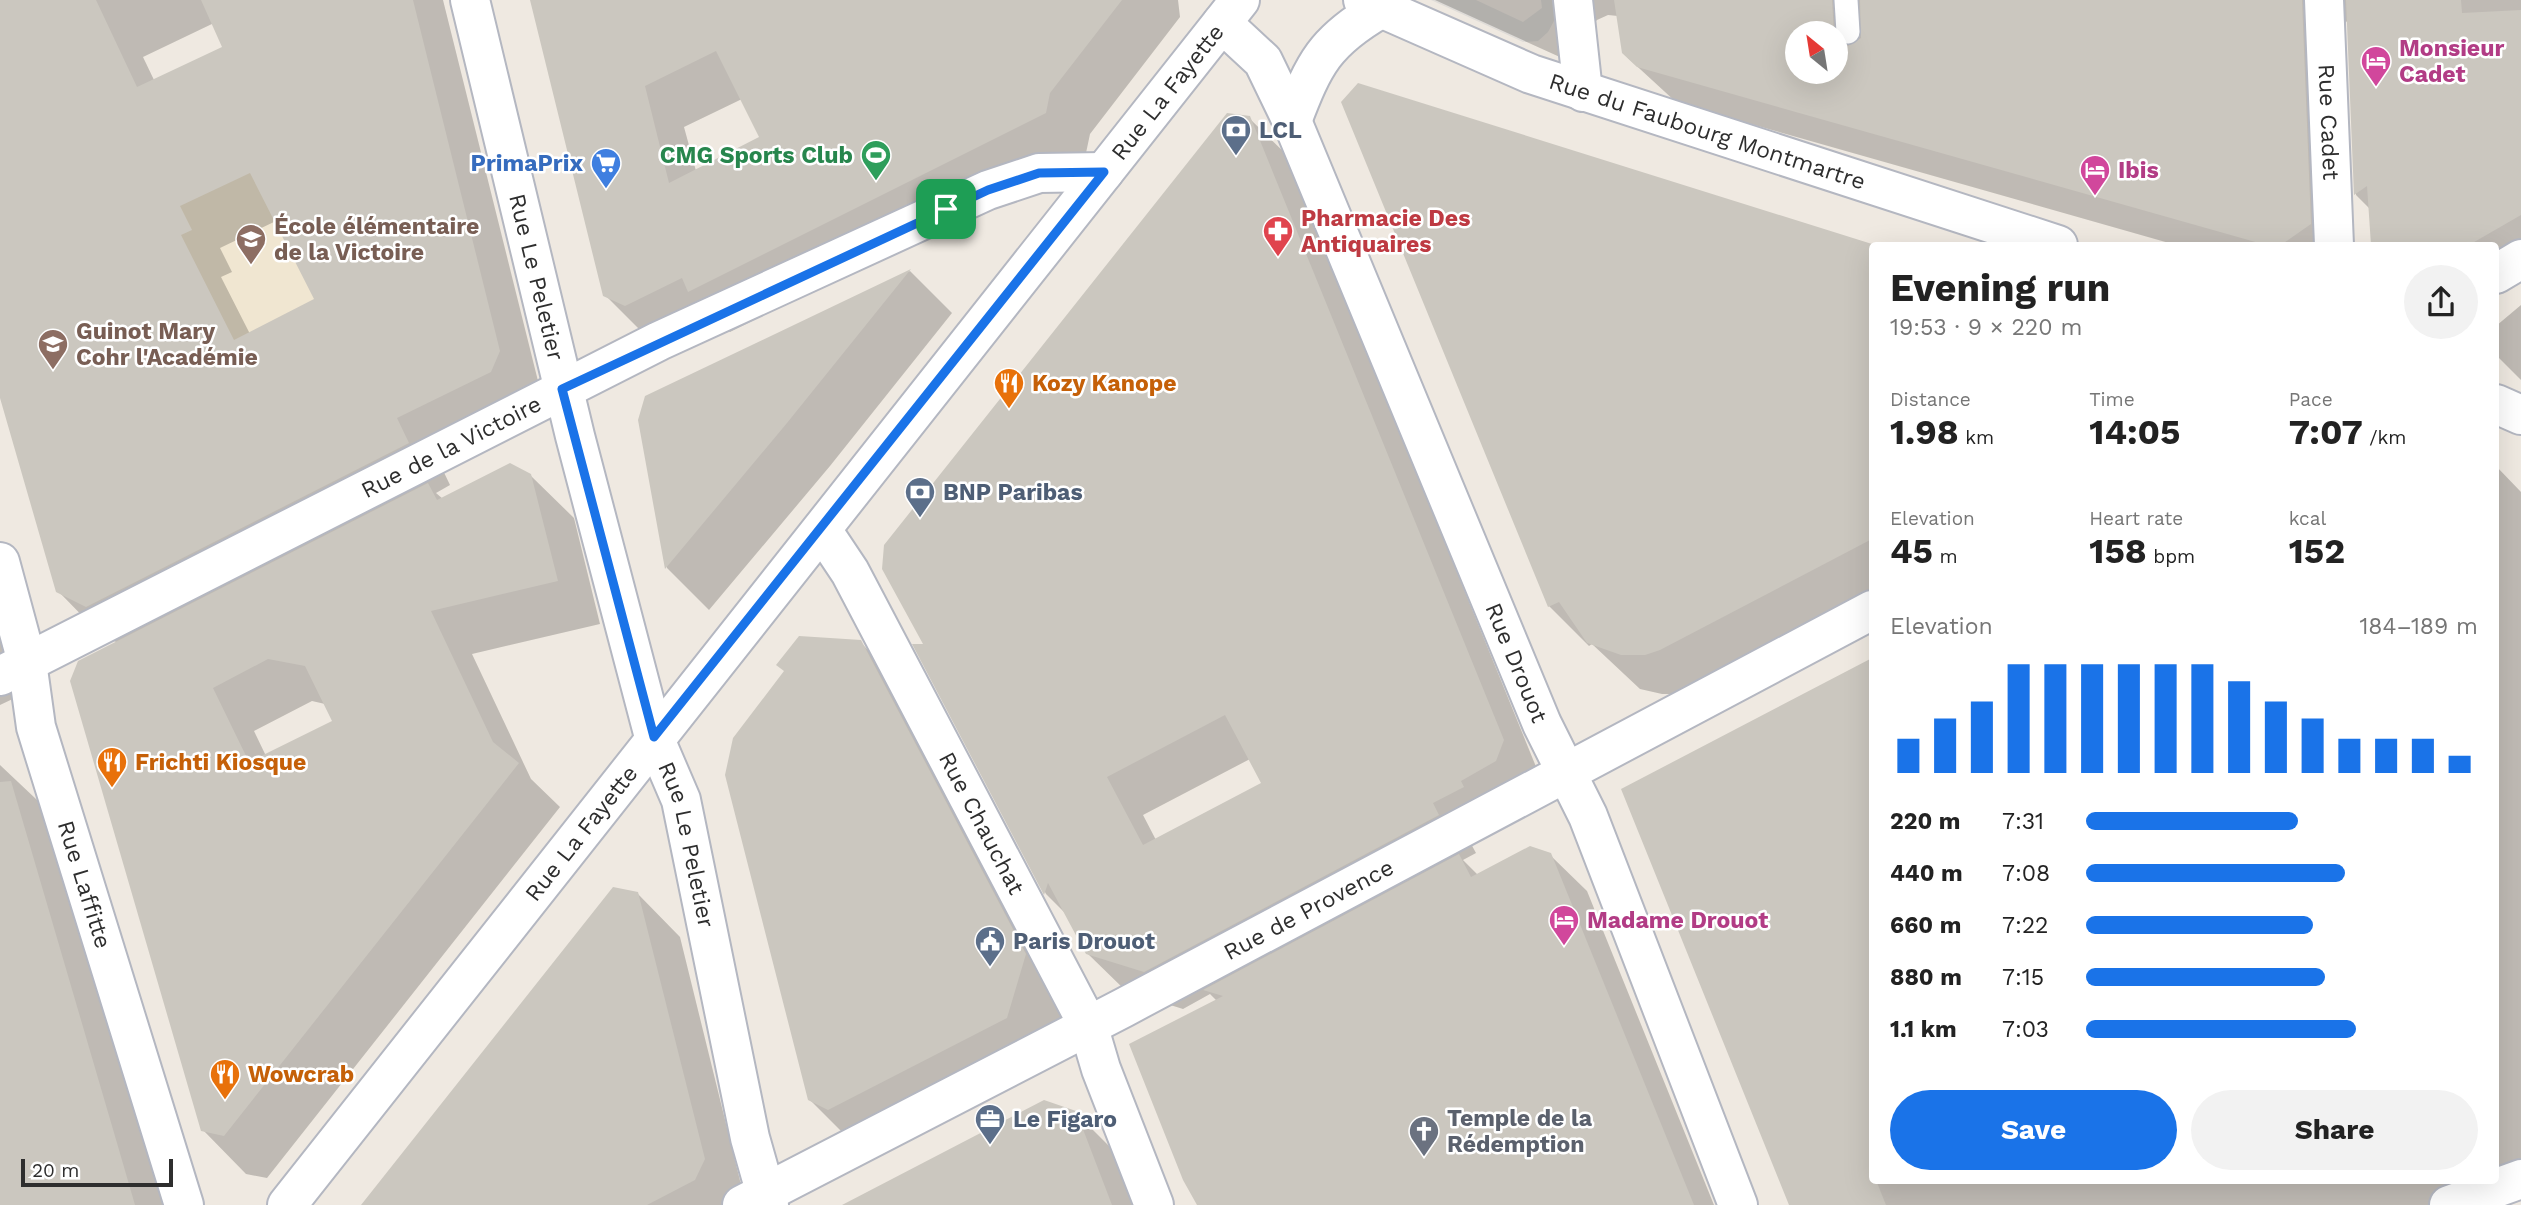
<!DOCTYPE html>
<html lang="en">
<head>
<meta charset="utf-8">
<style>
	:root { --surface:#fff; --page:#f2f2f2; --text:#222; --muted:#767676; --accent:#1a73e8 }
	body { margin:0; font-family:"Work Sans",sans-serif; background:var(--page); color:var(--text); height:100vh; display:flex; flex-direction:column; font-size:26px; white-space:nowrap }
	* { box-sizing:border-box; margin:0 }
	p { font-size:23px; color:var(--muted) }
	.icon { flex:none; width:38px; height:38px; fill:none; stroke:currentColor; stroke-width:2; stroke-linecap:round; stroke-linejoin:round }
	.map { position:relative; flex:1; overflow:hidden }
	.details { position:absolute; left:1869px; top:242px; width:630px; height:942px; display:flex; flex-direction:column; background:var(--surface); border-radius:7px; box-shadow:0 7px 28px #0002 }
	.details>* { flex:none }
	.needle { width:46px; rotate:330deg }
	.tools { position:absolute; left:1785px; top:21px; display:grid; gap:14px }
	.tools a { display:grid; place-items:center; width:63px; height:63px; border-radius:50%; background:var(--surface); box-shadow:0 7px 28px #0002; font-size:35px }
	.scale { position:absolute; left:21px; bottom:18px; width:152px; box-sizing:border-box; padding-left:7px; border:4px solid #2e2e2e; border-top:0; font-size:19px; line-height:24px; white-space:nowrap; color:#2e2e2e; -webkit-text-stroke:5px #fff; paint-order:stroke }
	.pin { position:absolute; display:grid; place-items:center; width:60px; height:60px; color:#fff; margin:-30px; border-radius:14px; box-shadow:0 4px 10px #0006 }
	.round { display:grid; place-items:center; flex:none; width:74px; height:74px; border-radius:37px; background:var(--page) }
	.overview { display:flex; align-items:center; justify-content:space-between; height:119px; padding:0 21px }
	h1 { font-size:38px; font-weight:700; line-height:52px }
	.stats { display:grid; grid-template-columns:repeat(3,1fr); gap:10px; height:119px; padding:7px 21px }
	.stats div { display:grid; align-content:center }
	.stats b { font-size:35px; font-weight:700 }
	.stats small { font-size:19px; font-weight:400 }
	.stats p { font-size:19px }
	.chart { height:196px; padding:14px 21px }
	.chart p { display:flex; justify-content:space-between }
	.chart svg { width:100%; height:126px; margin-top:7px; stroke:var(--accent); stroke-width:6 }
	.action { display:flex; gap:14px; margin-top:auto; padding:14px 21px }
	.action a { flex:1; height:80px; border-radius:42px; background:var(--accent); color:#fff; font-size:28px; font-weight:700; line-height:80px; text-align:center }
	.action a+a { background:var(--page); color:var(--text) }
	ul { padding:0 21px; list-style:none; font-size:23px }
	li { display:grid; grid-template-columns:112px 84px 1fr; align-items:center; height:52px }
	li i { height:18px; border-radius:9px; background:var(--accent) }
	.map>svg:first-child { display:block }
	.education { fill:#f0e6d1 }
	.plaza { fill:#dfdcd8 }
	.shadow { fill:#0003; fill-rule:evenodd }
	.building { fill:#cbc7bf; fill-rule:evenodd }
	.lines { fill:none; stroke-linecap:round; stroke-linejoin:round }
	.lane-casing { stroke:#b4b7c1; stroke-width:26 }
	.street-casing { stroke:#b4b7c1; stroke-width:42 }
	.secondary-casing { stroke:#b4b7c1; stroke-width:42 }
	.lane { stroke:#fff; stroke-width:23 }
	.street { stroke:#fff; stroke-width:38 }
	.secondary { stroke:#fff; stroke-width:38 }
	.route-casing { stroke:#fff; stroke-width:14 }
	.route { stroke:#1a73e8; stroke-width:9 }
	.labels { text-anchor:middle; stroke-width:5; stroke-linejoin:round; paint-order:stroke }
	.hotel-label { font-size:23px; font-weight:bold; fill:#b23c85; stroke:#fff; text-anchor:start }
	.street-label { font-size:23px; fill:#2e2e2e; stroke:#fff }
	.service-label { font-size:23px; font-weight:bold; fill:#4e5e75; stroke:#fff; text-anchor:start }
	.leisure-label { font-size:23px; font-weight:bold; fill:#27864d; stroke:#fff; text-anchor:end }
	.shop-label { font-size:23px; font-weight:bold; fill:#366cbe; stroke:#fff; text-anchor:end }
	.health-label { font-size:23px; font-weight:bold; fill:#be3a42; stroke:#fff; text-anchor:start }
	.education-label { font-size:23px; font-weight:bold; fill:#785e54; stroke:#fff; text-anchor:start }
	.food-label { font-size:23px; font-weight:bold; fill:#c56008; stroke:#fff; text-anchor:start }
	.worship-label { font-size:23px; font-weight:bold; fill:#5b616d; stroke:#fff; text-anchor:start }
</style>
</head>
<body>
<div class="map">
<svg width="2521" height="1205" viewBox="0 0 2521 1205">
	<rect width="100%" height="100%" fill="#efe9e1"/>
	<path class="education" d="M 236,102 L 395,419 L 286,473 L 128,154 Z"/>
	<path class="plaza" d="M 1431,0 L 1476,0 L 1523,22 L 1542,8 L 1541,0 L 1553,0 L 1555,19 L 1548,32 L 1538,41 L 1523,42 Z"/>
	<path class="shadow" d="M 0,0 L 443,0 L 541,393 L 438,460 L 450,485 L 436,493 L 443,499 L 530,475 L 574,518 L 600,624 L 472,654 L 531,779 L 560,807 L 267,1178 L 246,1174 L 203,1130 L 118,643 L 100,634 L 58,591 L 0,392 ZM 214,23 L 225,47 L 154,80 L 143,57 ZM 276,221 L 316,300 L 250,334 L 221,277 L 232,272 L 220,248 ZM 312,701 L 325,704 L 334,722 L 266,756 L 254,731 Z
		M 531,0 L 1178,0 L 1180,17 L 1090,134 L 1086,153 L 730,332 L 718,321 L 646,336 L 605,295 ZM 742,99 L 762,138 L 696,171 L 684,127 Z
		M 1435,0 L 2521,0 L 2521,274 L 2496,288 L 2496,245 L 2372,245 L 2370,209 L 2356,195 L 2348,20 L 2341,28 L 2347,245 L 2176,245 L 1677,103 L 1628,58 L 1618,16 L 1608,15 L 1597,20 L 1562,58 ZM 1797,33 L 1836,33 L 1836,72 L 1797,72 Z
		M 1358,85 L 1872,246 L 1872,600 L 1685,694 L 1662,694 L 1640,689 L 1592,644 L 1589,646 L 1549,606 Z
		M 1249,118 L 1288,156 L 1541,779 L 1470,842 L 1476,853 L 1463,860 L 1478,875 L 1550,855 L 1587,891 L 1714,1205 L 1205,1205 L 1217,1001 L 1210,994 L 1183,1009 L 1126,991 L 1087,953 L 1068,916 L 1046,894 L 915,646 L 926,646 ZM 1250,759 L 1263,784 L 1156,840 L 1143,815 Z
		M 910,271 L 952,313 L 830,466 L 709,610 L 667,568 L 639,420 L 646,398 Z
		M 2521,305 L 2521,380 L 2496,355 L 2496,326 Z
		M 2496,466 L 2521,492 L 2521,1183 L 2457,1205 L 1792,1205 L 1623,789 L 1872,659 L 1872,1180 L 2496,1180 Z
		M 0,632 L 19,696 L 0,705 Z
		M 860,642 L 903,685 L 1068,998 L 1049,1061 L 852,1142 L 809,1099 Z
		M 0,765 L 54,816 L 168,1205 L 0,1205 Z
		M 637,893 L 680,937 L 746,1205 L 363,1205 Z
		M 1075,1112 L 1121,1158 L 1139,1205 L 848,1205 Z"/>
	<path class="building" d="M 0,0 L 96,0 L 137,87 L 222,47 L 201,0 L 413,0 L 500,351 L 491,372 L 397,418 L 409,443 L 86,607 L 56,592 L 0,398 ZM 250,173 L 314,299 L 234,340 L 181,235 L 192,230 L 180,206 Z
		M 530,0 L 1122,0 L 1050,93 L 1046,113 L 688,292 L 682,278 L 625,306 L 603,296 ZM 716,51 L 759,137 L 669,183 L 645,86 Z
		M 1614,0 L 1832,0 L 1834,33 L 1797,33 L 1797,72 L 1836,72 L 1836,38 L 1848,46 L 1861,38 L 1860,0 L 2302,0 L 2311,224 L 2281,245 L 2266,245 L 1637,67 L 1622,53 Z
		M 2346,0 L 2461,0 L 2462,13 L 2521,10 L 2521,215 L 2469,245 L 2371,245 L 2367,186 L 2354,195 Z
		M 1358,83 L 1872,244 L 1872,539 L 1660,650 L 1645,655 L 1621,655 L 1587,643 L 1559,602 L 1548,607 L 1341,102 Z
		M 1227,113 L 1250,116 L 1504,740 L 1496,761 L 1461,781 L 1464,787 L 1433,803 L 1439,815 L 1144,972 L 1086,954 L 1048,883 L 1044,895 L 912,644 L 923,644 L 882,569 L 884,545 ZM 1225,715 L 1261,783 L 1143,845 L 1107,777 Z
		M 911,269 L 787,423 L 665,569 L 638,420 L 645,396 Z
		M 510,463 L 531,474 L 558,581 L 431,611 L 493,742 L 519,763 L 224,1136 L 201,1131 L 70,681 L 78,661 L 428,483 L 437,500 ZM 268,659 L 305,666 L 332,721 L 249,762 L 213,688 Z
		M 799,636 L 861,640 L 1026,954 L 1007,1018 L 828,1110 L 808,1100 L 725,775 L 733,738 L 784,671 L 776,665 Z
		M 1872,658 L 1872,1180 L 1876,1180 L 1886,1205 L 1789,1205 L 1621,789 Z
		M 11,781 L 117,1143 L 135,1205 L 0,1205 L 0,782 Z
		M 1530,846 L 1551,853 L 1694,1205 L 1197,1205 L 1183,1180 L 1129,1044 L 1223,996 L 1203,990 L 1459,854 L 1471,877 Z
		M 613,887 L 638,892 L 705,1159 L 695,1180 L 647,1205 L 361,1205 Z
		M 1044,1100 L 1076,1111 L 1112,1205 L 842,1205 Z"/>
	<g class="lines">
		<g class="lane-casing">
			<path id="lane" d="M 1846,0 L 1848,32"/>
		</g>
		<g class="street-casing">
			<g id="street">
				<path d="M 1573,0 L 1583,92"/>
				<path id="s1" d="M 2324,0 L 2334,245"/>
				<path id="s2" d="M 1222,23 L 1263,61 L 1292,121 L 1542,724 L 1588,816 L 1738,1205"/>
				<path d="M 1292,121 C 1314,63 1325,41 1380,9"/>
				<path d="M 2496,274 L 2521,259"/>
				<path id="s3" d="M 822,530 L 850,572 L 1088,1025 L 1101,1069 L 1154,1205"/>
				<path id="s4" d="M 0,562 L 27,662 L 36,727 L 184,1205"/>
				<path id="s5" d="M 0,676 L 659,341 L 988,190 L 1039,173 L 1104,172"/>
				<path id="s6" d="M 742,1205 L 1123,1008 L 1872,610"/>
				<path d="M 2449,1205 L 2521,1179"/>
			</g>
		</g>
		<g class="secondary-casing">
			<g id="secondary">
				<path id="s7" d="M 470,0 L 575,436 L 654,737 L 681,800 L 750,1138 L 769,1205"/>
				<path id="s8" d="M 1363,0 L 1531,74 L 2058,245"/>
				<path d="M 2496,404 L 2521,415"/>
				<path id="s9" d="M 287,1205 L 1240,0"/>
			</g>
		</g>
		<use href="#lane" class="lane"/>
		<use href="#street" class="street"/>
		<use href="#secondary" class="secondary"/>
	</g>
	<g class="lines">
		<g class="route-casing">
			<path id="route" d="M 1104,172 L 654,737 L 562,389 L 988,190 L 1039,173 Z"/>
		</g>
		<use href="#route" class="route"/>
	</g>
	<defs>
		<g id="hotel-pin" transform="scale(1.575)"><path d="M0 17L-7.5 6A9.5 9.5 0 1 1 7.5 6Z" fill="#d1479c" stroke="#fff"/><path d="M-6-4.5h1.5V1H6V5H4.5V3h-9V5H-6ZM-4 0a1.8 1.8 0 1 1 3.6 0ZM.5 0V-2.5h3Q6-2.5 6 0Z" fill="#fff"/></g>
		<g id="bank-pin" transform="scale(1.575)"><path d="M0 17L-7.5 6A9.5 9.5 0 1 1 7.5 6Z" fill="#5c6f8a" stroke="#fff"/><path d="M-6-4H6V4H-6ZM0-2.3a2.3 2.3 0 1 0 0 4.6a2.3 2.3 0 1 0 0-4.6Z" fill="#fff"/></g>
		<g id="stadium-pin" transform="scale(1.575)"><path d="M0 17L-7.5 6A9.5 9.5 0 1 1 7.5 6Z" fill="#2e9e5b" stroke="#fff"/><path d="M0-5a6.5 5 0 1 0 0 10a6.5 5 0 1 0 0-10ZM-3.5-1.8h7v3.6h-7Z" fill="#fff"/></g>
		<g id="supermarket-pin" transform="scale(1.575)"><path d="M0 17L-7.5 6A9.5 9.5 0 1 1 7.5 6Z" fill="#3f7fe0" stroke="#fff"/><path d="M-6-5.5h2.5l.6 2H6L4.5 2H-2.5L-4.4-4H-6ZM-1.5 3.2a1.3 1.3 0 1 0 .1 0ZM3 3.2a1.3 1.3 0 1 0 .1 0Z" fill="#fff"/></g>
		<g id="pharmacy-pin" transform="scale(1.575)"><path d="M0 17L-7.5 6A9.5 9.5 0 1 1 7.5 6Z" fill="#e0444e" stroke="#fff"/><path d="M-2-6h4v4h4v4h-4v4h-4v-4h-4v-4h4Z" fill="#fff"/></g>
		<g id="school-pin" transform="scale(1.575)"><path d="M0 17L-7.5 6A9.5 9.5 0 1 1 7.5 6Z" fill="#8d6e63" stroke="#fff"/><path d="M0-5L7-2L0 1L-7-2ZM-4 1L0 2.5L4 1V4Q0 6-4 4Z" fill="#fff"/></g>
		<g id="restaurant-pin" transform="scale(1.575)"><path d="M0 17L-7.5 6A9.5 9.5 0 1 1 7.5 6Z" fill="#e8710a" stroke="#fff"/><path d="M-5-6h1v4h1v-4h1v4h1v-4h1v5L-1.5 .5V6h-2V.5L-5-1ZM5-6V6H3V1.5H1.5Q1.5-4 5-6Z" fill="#fff"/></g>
		<g id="civic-pin" transform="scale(1.575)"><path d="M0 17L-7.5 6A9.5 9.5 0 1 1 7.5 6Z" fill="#5c6f8a" stroke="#fff"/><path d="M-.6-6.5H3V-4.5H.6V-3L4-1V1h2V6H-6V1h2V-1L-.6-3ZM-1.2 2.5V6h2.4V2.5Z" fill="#fff"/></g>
		<g id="office-pin" transform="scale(1.575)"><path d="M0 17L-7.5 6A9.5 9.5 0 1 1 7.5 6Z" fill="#5c6f8a" stroke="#fff"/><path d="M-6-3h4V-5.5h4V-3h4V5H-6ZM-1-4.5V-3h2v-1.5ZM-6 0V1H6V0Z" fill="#fff"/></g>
		<g id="church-pin" transform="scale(1.575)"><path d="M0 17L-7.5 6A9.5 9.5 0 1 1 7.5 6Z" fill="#6b7280" stroke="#fff"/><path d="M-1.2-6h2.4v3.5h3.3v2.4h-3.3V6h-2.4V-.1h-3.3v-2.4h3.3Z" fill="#fff"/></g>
	</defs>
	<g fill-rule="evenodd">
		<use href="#hotel-pin" x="2376" y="61"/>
		<use href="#bank-pin" x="1236" y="130"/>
		<use href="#stadium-pin" x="876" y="155"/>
		<use href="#supermarket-pin" x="606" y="163"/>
		<use href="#hotel-pin" x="2095" y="170"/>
		<use href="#pharmacy-pin" x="1278" y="231"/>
		<use href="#school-pin" x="251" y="239"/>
		<use href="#school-pin" x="53" y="344"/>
		<use href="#restaurant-pin" x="1009" y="383"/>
		<use href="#bank-pin" x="920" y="492"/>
		<use href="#restaurant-pin" x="112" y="762"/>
		<use href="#hotel-pin" x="1564" y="920"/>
		<use href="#civic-pin" x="990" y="941"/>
		<use href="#restaurant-pin" x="225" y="1074"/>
		<use href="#office-pin" x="990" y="1119"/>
		<use href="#church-pin" x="1424" y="1131"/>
	</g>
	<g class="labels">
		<g class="hotel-label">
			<text x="2399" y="56">Monsieur<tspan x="2399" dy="26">Cadet</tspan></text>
			<text x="2118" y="178">Ibis</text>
			<text x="1587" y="928">Madame Drouot</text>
		</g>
		<g class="street-label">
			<text dy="8" stroke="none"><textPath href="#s9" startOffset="1419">Rue La Fayette</textPath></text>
			<text dy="8" stroke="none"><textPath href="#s1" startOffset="122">Rue Cadet</textPath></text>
			<text dy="8" stroke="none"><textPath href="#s8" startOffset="369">Rue du Faubourg Montmartre</textPath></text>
			<text dy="8" stroke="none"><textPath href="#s7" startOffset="285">Rue Le Peletier</textPath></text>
			<text dy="8" stroke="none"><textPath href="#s5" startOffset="506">Rue de la Victoire</textPath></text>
			<text dy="8" stroke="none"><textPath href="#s2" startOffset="709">Rue Drouot</textPath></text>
			<text dy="8" stroke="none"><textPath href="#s3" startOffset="334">Rue Chauchat</textPath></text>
			<text dy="8" stroke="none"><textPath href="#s9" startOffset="474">Rue La Fayette</textPath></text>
			<text dy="8" stroke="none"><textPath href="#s7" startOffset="873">Rue Le Peletier</textPath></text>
			<text dy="8" stroke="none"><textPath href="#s4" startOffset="334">Rue Laffitte</textPath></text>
			<text dy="8" stroke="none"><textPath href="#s6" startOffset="639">Rue de Provence</textPath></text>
		</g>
		<g class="service-label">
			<text x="1259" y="138">LCL</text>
			<text x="943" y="500">BNP Paribas</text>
			<text x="1013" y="949">Paris Drouot</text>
			<text x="1013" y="1127">Le Figaro</text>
		</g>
		<g class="leisure-label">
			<text x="853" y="163">CMG Sports Club</text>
		</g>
		<g class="shop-label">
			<text x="583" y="171">PrimaPrix</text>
		</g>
		<g class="health-label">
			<text x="1301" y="226">Pharmacie Des<tspan x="1301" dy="26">Antiquaires</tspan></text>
		</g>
		<g class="education-label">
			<text x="274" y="234">École élémentaire<tspan x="274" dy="26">de la Victoire</tspan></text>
			<text x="76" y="339">Guinot Mary<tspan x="76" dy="26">Cohr l'Académie</tspan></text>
		</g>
		<g class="food-label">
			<text x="1032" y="391">Kozy Kanope</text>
			<text x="135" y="770">Frichti Kiosque</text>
			<text x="248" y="1082">Wowcrab</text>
		</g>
		<g class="worship-label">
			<text x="1447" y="1126">Temple de la<tspan x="1447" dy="26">Rédemption</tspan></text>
		</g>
	</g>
</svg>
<div class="tools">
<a><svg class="needle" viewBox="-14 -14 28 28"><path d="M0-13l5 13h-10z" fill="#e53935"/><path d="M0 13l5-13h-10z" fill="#767676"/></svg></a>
</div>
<div class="scale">20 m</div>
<div class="pin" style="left:946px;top:209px;background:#1e9e55"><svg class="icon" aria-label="arrive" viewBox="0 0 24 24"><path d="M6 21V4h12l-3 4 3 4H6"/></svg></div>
<section class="details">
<div class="overview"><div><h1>Evening run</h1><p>19:53 · 9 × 220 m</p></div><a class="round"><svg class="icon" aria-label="share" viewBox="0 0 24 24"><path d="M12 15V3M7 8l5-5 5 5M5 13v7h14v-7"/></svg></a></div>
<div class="stats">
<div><p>Distance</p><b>1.98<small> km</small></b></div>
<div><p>Time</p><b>14:05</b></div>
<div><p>Pace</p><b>7:07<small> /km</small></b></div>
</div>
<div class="stats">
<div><p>Elevation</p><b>45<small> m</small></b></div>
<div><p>Heart rate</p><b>158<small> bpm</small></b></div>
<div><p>kcal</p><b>152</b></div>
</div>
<div class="chart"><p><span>Elevation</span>184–189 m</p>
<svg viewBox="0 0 160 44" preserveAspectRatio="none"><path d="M5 44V32M15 44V25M25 44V19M35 44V6M45 44V6M55 44V6M65 44V6M75 44V6M85 44V6M95 44V12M105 44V19M115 44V25M125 44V32M135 44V32M145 44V32M155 44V38"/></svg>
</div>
<ul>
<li><b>220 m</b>7:31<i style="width:54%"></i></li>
<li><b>440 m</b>7:08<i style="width:66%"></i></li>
<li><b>660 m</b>7:22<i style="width:58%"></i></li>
<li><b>880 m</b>7:15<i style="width:61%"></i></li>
<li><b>1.1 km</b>7:03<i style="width:69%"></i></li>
</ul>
<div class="action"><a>Save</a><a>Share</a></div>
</section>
</div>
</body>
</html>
